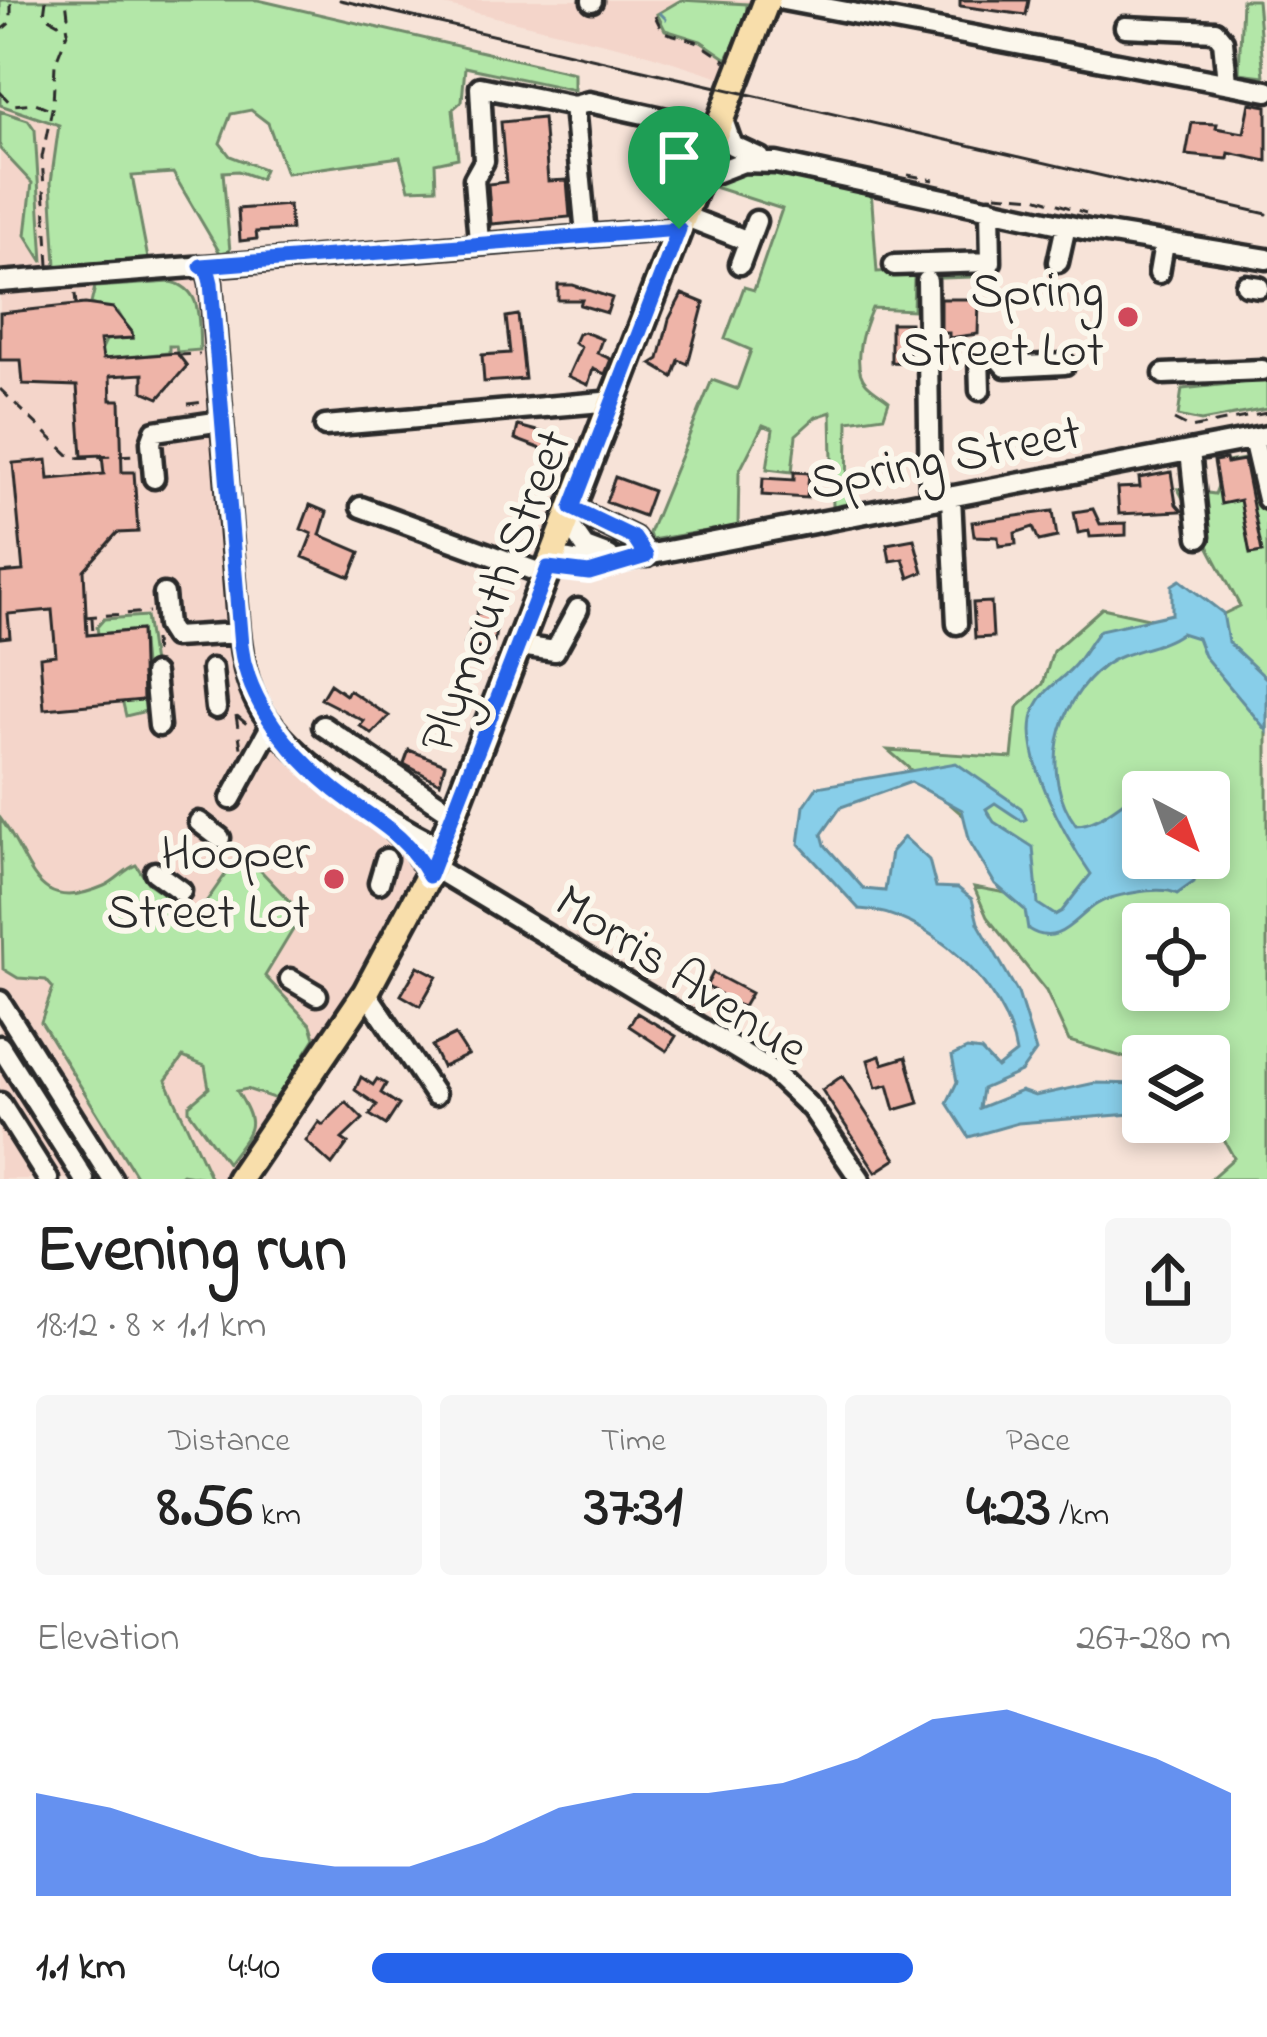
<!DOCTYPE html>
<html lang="en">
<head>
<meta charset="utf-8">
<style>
	:root { --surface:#fff; --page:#f6f6f6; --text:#222; --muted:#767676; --accent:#2563eb }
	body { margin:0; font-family:"Indie Flower",sans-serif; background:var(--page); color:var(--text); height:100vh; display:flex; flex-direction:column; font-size:45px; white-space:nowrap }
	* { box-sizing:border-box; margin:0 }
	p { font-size:39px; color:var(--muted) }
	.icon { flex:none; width:66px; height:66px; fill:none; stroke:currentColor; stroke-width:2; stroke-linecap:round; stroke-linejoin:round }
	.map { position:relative; height:1179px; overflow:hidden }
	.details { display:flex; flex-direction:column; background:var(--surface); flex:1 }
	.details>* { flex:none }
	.needle { width:78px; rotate:139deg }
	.buttons { position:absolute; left:1122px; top:771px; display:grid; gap:24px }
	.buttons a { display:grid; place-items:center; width:108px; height:108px; border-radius:12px; background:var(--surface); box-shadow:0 6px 18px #0003; font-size:60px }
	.pin { position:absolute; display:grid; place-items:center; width:102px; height:102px; color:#fff; margin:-123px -51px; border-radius:50% 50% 50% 0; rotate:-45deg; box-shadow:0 0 12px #0007 }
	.pin .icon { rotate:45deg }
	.round { display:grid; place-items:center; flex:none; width:126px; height:126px; border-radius:12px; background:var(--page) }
	.overview { display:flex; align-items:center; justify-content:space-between; height:204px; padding:0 36px }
	h1 { font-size:66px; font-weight:700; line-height:90px }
	.metrics { display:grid; grid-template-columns:repeat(3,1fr); gap:18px; height:204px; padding:12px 36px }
	.metrics div { display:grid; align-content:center; border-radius:12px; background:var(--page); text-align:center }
	.metrics b { font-size:60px; font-weight:700 }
	.metrics small { font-size:33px; font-weight:400 }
	.metrics p { font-size:33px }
	.chart { height:336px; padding:24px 36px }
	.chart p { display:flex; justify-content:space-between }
	.chart svg { width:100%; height:216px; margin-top:12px; fill:var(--accent); opacity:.7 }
	ul { padding:0 36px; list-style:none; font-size:39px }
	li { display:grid; grid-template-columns:192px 144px 1fr; align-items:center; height:90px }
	li i { height:30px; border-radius:15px; background:var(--accent) }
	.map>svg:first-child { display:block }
	.built { fill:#f4d5ca }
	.green { fill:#b3e7a8; stroke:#6f896a; stroke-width:3; fill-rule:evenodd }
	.water { fill:#88cee9; stroke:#638d9d; stroke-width:3 }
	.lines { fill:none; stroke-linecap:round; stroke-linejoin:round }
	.stream { stroke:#638d9d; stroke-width:3 }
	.building { fill:#eeb4a8; stroke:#2b2b2b; stroke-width:3 }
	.minor-casing { stroke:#2b2b2b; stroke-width:27 }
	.major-casing { stroke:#2b2b2b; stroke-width:33 }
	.path { stroke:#2b2b2b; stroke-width:3; stroke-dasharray:12 9; stroke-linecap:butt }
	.minor { stroke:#fbf7ec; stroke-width:18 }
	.major { stroke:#f8deab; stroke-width:24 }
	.rail { stroke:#2b2b2b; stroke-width:3 }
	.route-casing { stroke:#fff; stroke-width:24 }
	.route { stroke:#2563eb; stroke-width:15 }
	.poi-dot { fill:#d1495b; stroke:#fbf7ec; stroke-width:4.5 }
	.labels { text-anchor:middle; stroke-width:12; stroke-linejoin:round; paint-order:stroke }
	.poi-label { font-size:51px; fill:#2b2b2b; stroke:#fbf7ec; text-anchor:end }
	.street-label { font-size:51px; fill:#2b2b2b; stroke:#fbf7ec }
</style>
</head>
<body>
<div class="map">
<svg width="1267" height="1179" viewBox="0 0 1267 1179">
	<rect width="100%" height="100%" fill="#f7e3d8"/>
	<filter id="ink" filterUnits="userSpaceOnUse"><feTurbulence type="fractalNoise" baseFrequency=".00833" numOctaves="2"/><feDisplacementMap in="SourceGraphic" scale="24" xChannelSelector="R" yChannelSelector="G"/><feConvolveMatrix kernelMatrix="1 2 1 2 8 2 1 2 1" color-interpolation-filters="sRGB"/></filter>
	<g filter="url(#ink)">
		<path class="built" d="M 0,0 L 187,172 L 51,183 L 57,284 L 202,273 L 241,689 L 253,717 L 325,788 L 405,846 L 413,863 L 415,875 L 393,923 L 342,1011 L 226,1179 L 0,1179 Z
			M 423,0 L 760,0 L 730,80 L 638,51 Z"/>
		<path class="green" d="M 0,0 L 258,0 L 574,73 L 574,90 L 465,67 L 462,101 L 453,109 L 458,158 L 435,163 L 436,188 L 409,189 L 400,157 L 286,173 L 268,123 L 251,110 L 231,114 L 220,143 L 230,156 L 264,169 L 260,179 L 238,171 L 223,172 L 230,251 L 220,253 L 173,173 L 132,176 L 148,259 L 56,266 L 51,182 L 59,125 L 0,105 Z
			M 681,0 L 747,4 L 746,19 L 727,59 L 701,41 L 665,30 L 657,14 Z
			M 1242,0 L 1257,0 L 1264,76 L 1239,73 Z
			M 0,111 L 28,120 L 35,130 L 43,262 L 26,235 L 32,183 L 0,149 Z
			M 750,170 L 871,189 L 877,272 L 969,267 L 971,277 L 914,279 L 913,310 L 872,308 C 864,326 850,365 866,383 C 872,390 882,395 889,401 L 884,416 L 848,421 L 847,504 L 833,507 L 831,412 L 816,417 L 796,435 L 792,472 L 767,469 L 773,429 L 763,425 L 739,472 L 738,526 L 651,540 L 649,533 L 712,380 L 737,389 L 751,350 L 725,339 L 744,287 L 754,290 L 782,209 L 711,186 Z
			M 171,282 C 204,289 198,323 200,350 L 177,352 L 176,346 L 169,346 L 169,353 L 104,359 L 100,353 L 106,340 L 133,337 L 118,312 L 91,304 L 95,287 Z
			M 1267,380 L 1267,409 L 1201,421 L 1178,416 L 1182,389 Z
			M 1267,455 L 1267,1179 L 1210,1179 L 1234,1158 L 1209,1113 L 1209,1056 L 1143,1056 L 1143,1063 L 1069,1041 L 1046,991 L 987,917 L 974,887 L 1006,893 L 988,837 L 888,750 L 1012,758 L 1017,708 L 1043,684 L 1053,651 L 1102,608 L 1194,628 L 1240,606 L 1178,489 L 1215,494 L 1227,462 ZM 1143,792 L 1209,792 L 1209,858 L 1143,858 ZM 1143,924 L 1209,924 L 1209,990 L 1143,990 Z
			M 146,616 L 153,664 L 150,710 L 126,716 L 122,699 L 147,700 L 141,631 L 98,634 L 97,627 L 104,619 Z
			M 0,818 C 34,862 32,917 104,886 C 116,881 125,869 136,865 L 148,883 L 191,912 L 206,902 L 237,858 L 261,871 L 298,910 L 297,923 L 265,976 L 311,1025 L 315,1038 L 276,1099 L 247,1089 L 237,1091 C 260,1128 252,1128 227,1163 L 189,1111 L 189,1105 L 209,1088 L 205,1066 L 183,1057 L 166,1080 L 211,1179 L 182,1174 L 176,1179 L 138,1179 L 41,1022 L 53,988 L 46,980 L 18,978 L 3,969 Z"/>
		<path class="water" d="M 1180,580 L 1223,613 L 1228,642 L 1267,679 L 1267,731 L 1204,656 L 1197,638 L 1181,633 C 1158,650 1126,649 1104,666 C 1056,703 1039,774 1076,825 C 1106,824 1127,792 1156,785 L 1161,792 L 1143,792 L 1143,858 L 1191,858 L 1198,867 L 1194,882 L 1177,894 C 1161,885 1109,895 1094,906 C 1073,921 1057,948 1028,929 L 1025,910 L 995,884 L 970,842 L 962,810 L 911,782 L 841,807 L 822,834 L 825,845 L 864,889 L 885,891 L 891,852 L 904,837 L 929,860 L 936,887 L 958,888 L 972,899 L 978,923 L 1018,993 L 1036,1051 L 1021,1072 L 982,1089 L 979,1108 L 1021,1091 L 1035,1096 L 1095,1083 L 1143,1084 L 1143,1113 L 1018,1123 L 969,1137 L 947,1103 L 957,1082 L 952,1056 L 967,1049 L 981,1051 L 997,1068 L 1016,1053 C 1006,985 927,912 859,909 L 799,844 L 804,806 L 817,787 L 956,763 L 1021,808 L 1026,819 L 1022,821 L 995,803 L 986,809 L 994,822 L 1033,847 L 1038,904 L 1055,915 L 1062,911 L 1091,874 C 1066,838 1017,753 1035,709 C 1044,687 1065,679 1078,661 C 1086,651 1091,640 1100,630 L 1172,614 L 1172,585 Z"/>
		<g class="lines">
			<path class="stream" d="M 660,13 L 666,19"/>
		</g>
		<path class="building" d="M 960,0 L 1029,0 L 1026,15 L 960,6 Z
			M 1250,103 L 1267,106 L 1267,161 L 1229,153 L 1228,159 L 1186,155 L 1192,123 L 1217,124 L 1216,128 L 1244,133 Z
			M 543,118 L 548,181 L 567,180 L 570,217 L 491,224 L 488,184 L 506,182 L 501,122 Z
			M 289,205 L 291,230 L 256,232 L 257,239 L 240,241 L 238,209 Z
			M 558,285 L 573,285 L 612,298 L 607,313 L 580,305 L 582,300 L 558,300 Z
			M 682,294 L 704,303 L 688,364 L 679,360 L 673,377 L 651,364 L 659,359 L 669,319 Z
			M 941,299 L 979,299 L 978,334 L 949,338 L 949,333 L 941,333 Z
			M 85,304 L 113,308 L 132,332 L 133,338 L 100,340 L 103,359 L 177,353 L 187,366 L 159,398 L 143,391 L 143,374 L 110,376 L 111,400 L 120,400 L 122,472 L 134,472 L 138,532 L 117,533 L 84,570 L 87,635 L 141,630 L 143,700 L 44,709 L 40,657 L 56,655 L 52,610 L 8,614 L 10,637 L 0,638 L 0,573 L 23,571 L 13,463 L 47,460 L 49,479 L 104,474 L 102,455 L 82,456 L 77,386 L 23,384 L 21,360 L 0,360 L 0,313 Z
			M 518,315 L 525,379 L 484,382 L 482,355 L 510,353 L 506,317 Z
			M 891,323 L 910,323 L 909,363 L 891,362 Z
			M 584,332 L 602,339 L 597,353 L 611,359 L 605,374 L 593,369 L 588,385 L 568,376 L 581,347 L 574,343 L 578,334 Z
			M 518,426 L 567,439 L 560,456 L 515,439 Z
			M 1226,459 L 1227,463 L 1244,460 L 1262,552 L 1250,554 L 1240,500 L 1221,504 L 1214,461 Z
			M 794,472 L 809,473 L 807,498 L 762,495 L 763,478 L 794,480 Z
			M 1171,472 L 1176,504 L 1182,511 L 1119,514 L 1117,488 L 1140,487 L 1139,478 Z
			M 615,477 L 653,491 L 644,516 L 606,502 Z
			M 310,505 L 327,512 L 320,535 L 360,552 L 350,577 L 303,557 L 312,534 L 301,529 Z
			M 1093,509 L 1100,524 L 1126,523 L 1126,535 L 1090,537 L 1089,531 L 1078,533 L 1074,512 Z
			M 1053,511 L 1057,537 L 1039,541 L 1033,527 L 1015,533 L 1016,544 L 999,546 L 998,537 L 974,536 L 972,522 Z
			M 914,539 L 923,572 L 909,578 L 903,559 L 890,561 L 887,544 Z
			M 991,602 L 993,637 L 975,638 L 973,603 Z
			M 477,612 L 498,619 L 494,642 L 490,640 L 486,651 L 465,644 Z
			M 330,684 L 346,695 L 349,690 L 389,716 L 372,734 L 360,726 L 364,721 L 321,699 Z
			M 409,750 L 445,764 L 440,783 L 404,764 Z
			M 418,966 L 437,976 L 420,1006 L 401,995 Z
			M 713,973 L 751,993 L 743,1007 L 718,998 L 720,994 L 706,986 Z
			M 637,1013 L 676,1036 L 667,1051 L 629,1026 Z
			M 455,1035 L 468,1055 L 442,1067 L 432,1046 Z
			M 880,1056 L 883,1064 L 906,1057 L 919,1103 L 895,1110 L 888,1085 L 876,1088 L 868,1060 Z
			M 842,1076 L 896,1159 L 876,1172 L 822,1090 Z
			M 361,1077 L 373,1085 L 377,1079 L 386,1084 L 381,1093 L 399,1105 L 386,1125 L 370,1115 L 377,1105 L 355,1090 Z
			M 346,1102 L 363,1119 L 342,1139 L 348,1143 L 332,1165 L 306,1141 L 319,1122 L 323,1125 Z"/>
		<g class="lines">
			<g class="minor-casing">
				<path id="minor" d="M 592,0 L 592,1
					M 783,0 L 1267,91
					M 1125,27 L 1215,31 L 1223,41 L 1227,82
					M 574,106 L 586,235
					M 722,117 L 732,145 L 760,158
					M 699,179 L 743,162 L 776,163 L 1088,230 L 1267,259
					M 684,216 L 748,241
					M 479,242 L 474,179 L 484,161 L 480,87 L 574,106 L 589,102 L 717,130
					M 1058,262 L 1066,226
					M 740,264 L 756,221
					M 894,265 L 991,262 L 990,208
					M 201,266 L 208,271 L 211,283 L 239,633 C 242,657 246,683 258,705 C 289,760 385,820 442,848
					M 1159,273 L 1164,244
					M 927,281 L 930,499
					M 0,282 L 678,229
					M 1246,285 L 1259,287
					M 979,357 L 980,390
					M 998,358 L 1006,367 L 1065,364
					M 1164,374 L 1262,370
					M 325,426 L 614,401
					M 1253,439 L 1267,499
					M 1190,451 L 1199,537
					M 154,478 L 151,442 L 155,431 L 222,421
					M 951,496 L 957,624
					M 361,507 L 546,575
					M 572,508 L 634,538 L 647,556
					M 567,521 L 585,547 L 609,556
					M 553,557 L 592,564 L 626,559 L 1267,436
					M 164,594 L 167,626 L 174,637 L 239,633
					M 520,646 L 555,651 L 578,609
					M 212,669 L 216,708
					M 154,674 L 159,726
					M 323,726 L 455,815
					M 231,799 L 272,724
					M 199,822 L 220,838
					M 396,833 L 413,847 L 429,876
					M 433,867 L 771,1070 L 812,1109 L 860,1179
					M 155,872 L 181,891
					M 379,883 L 386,859
					M 290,979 L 317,995
					M 366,992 L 435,1095
					M 0,1001 L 112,1179
					M 0,1046 L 84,1179
					M 0,1103 L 48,1179"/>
			</g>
			<g class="major-casing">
				<path id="major" d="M 239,1179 L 366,992 L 433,867 L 767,0"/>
			</g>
			<path class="path" d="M 46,0 L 44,15 L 58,23 L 68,16 L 66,0
				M 655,16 L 663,32 L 696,41 L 726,61
				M 0,31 L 11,22 L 11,0
				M 0,48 L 0,62
				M 0,92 L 12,105 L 35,103 L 50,109
				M 908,175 L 934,180
				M 996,194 L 1036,197 L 1086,213
				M 49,265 L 42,157 L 53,104 L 55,64 L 68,31 L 66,19
				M 75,294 L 76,305
				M 177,355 L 200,354
				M 0,389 L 72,458 L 134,455
				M 188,404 L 204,402
				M 1174,420 L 1190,428 L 1267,413
				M 85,617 L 149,612
				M 92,618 L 93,634
				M 154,640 L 155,656
				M 236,715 L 241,748
				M 237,716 L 253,729"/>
			<use href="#minor" class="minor"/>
			<use href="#major" class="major"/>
			<path class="rail" d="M 340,0 L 1267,214"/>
		</g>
	</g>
	<g class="lines" filter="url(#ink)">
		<g class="route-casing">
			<path id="route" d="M 679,229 L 572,508 L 634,538 L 646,556 L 589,573 L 548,568 L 429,876 C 404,831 374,821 335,790 C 291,754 248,704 241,646 L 211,283 L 208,271 L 201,266 Z"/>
		</g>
		<use href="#route" class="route"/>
	</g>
	<g class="poi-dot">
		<circle cx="1128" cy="317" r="12"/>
		<circle cx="334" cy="879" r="12"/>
	</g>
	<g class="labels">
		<g class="poi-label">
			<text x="1104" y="306">Spring<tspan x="1104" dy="59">Street Lot</tspan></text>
			<text x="310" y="868">Hooper<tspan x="310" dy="59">Street Lot</tspan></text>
		</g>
		<g class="street-label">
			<text transform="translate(945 455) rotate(-11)" y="18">Spring Street</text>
			<text transform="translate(493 590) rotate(-69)" y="18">Plymouth Street</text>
			<text transform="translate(683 973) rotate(33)" y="18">Morris Avenue</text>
		</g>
	</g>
</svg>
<div class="buttons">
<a><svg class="needle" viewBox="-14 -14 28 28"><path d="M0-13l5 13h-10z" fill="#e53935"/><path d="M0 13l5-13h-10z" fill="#767676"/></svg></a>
<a><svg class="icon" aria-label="locate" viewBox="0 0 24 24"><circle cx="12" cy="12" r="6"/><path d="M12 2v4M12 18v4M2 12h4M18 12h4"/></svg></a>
<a><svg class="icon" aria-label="layers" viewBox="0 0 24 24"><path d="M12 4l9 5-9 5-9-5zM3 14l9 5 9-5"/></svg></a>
</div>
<div class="pin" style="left:679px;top:229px;background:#1e9e55"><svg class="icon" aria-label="arrive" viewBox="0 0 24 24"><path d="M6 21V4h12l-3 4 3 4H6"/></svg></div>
</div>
<section class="details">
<div class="overview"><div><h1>Evening run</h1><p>18:12 · 8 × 1.1 km</p></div><a class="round"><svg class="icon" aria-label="share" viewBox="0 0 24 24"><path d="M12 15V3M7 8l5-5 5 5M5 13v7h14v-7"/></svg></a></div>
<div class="metrics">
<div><p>Distance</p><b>8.56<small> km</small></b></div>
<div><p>Time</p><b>37:31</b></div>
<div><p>Pace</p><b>4:23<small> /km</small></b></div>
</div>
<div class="chart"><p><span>Elevation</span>267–280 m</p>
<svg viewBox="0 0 160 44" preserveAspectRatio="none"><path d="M0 44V23L10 26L20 31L30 36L40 38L50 38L60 33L70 26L80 23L90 23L100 21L110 16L120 8L130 6L140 11L150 16L160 23V44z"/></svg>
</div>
<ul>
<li><b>1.1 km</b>4:40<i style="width:63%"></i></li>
</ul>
</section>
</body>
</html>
